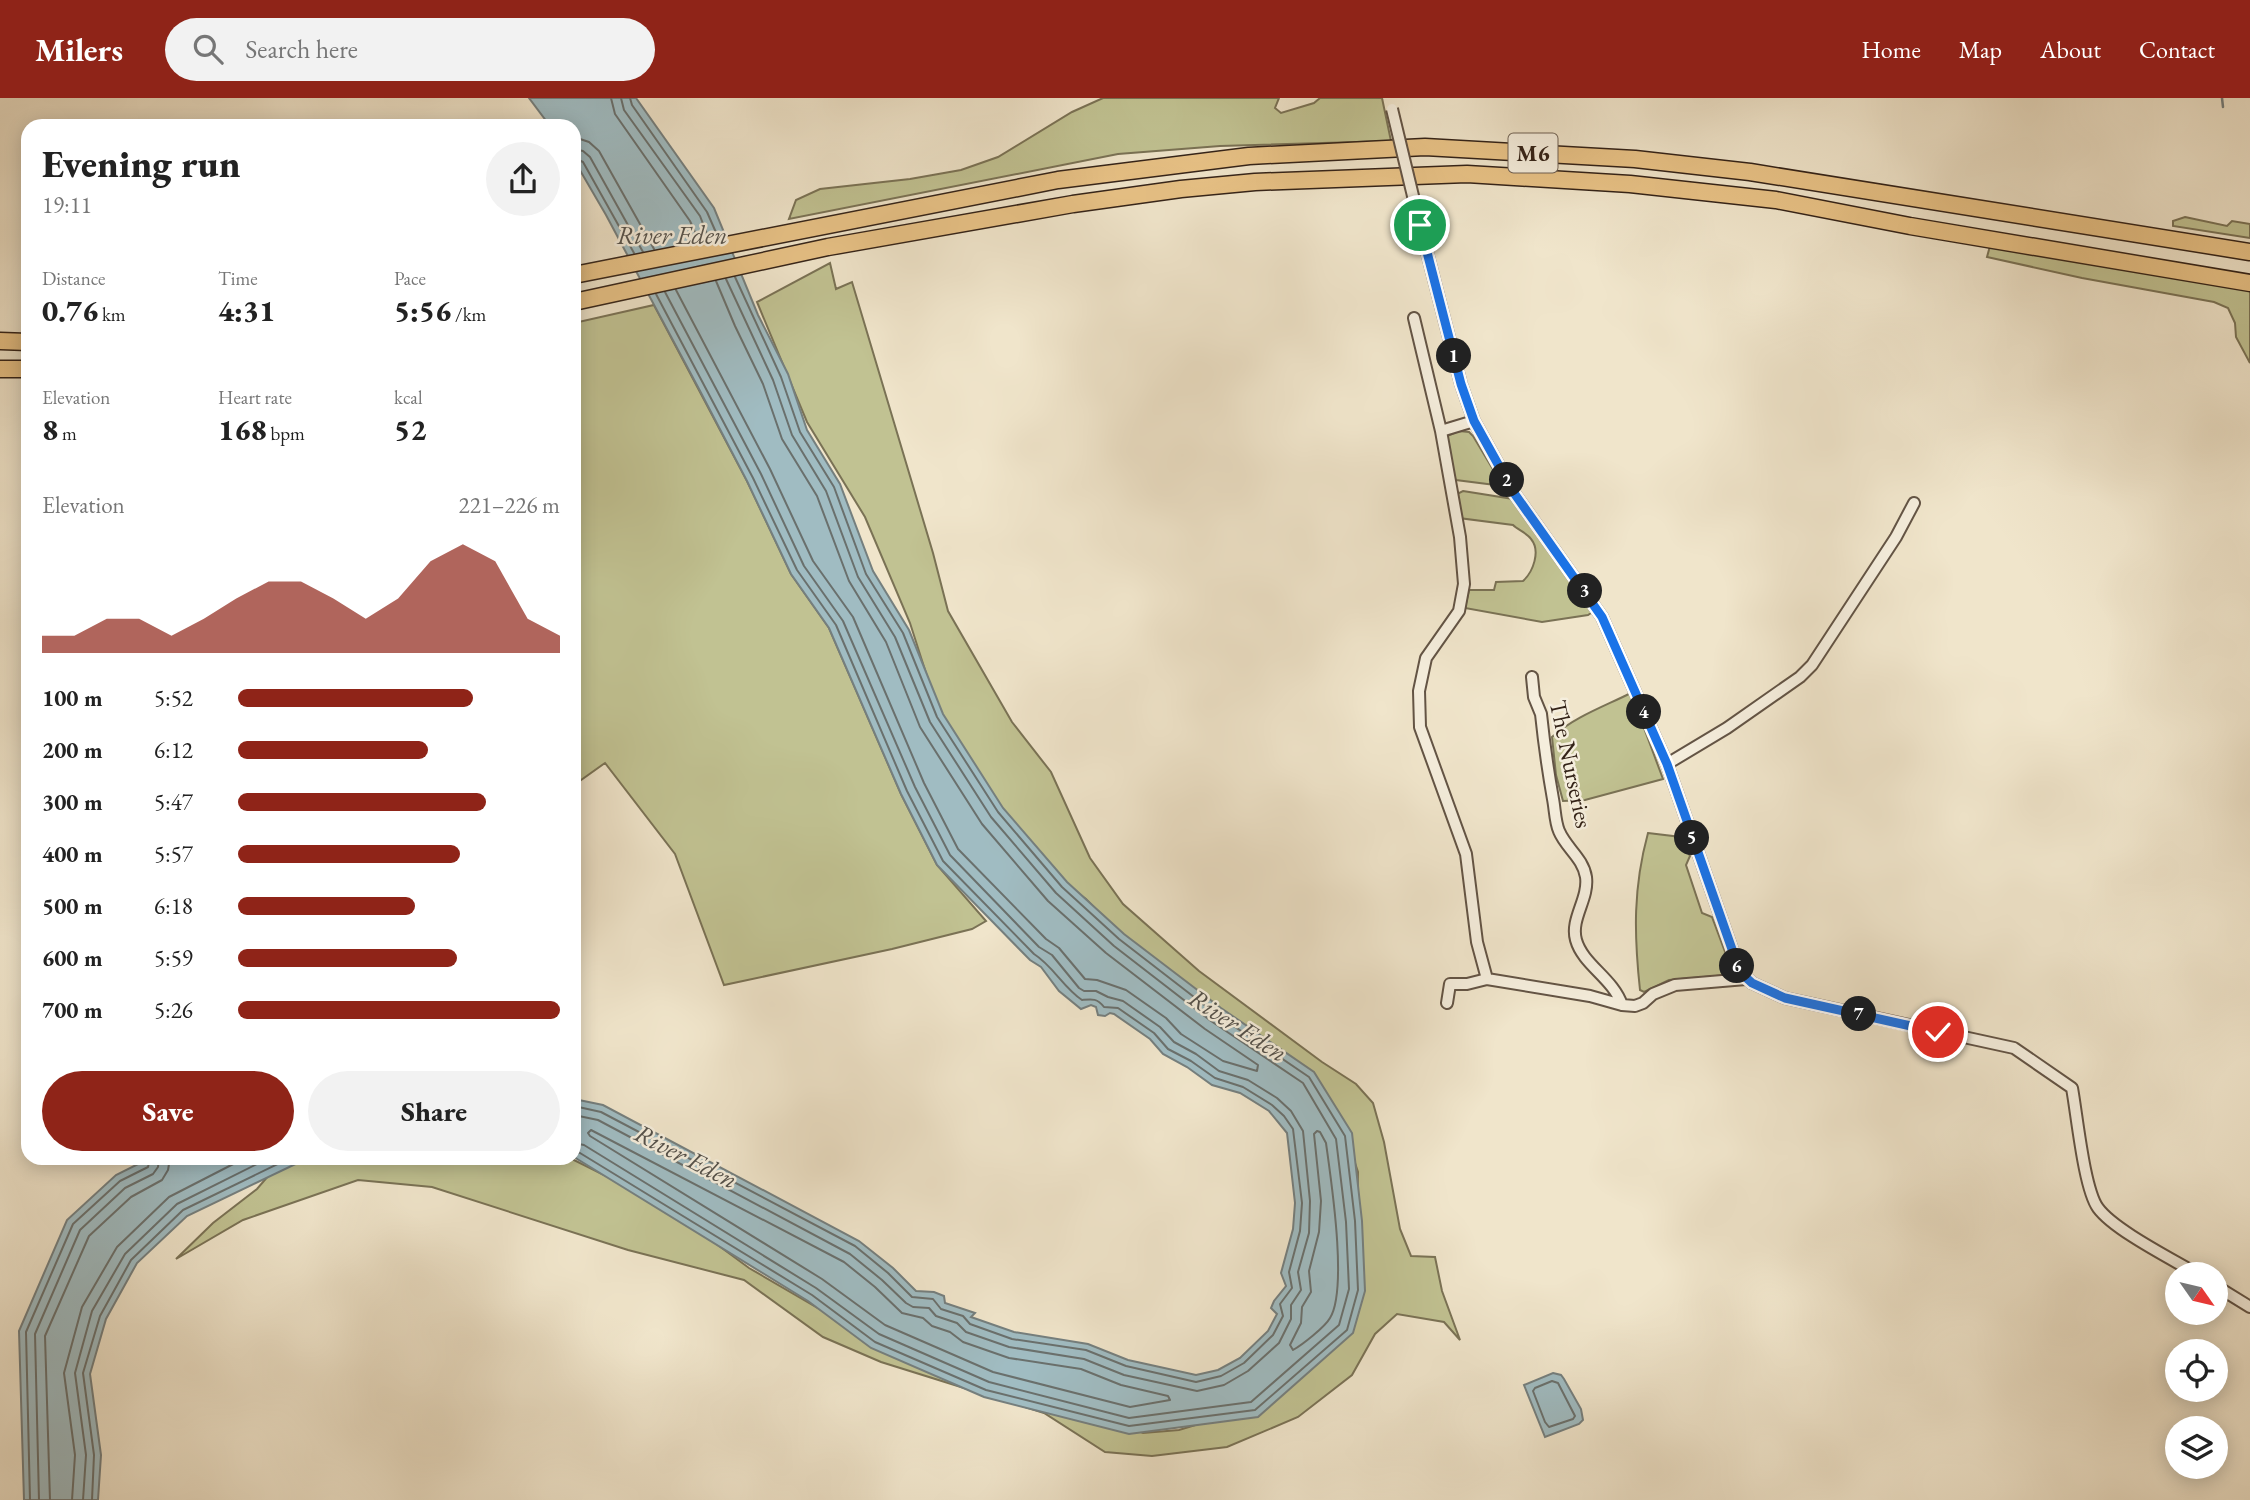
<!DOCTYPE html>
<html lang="en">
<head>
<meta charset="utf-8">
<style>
	:root { --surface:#fff; --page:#f2f2f2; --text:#222; --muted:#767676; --accent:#8f2418 }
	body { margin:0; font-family:"EB Garamond",serif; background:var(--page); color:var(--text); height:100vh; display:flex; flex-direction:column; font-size:26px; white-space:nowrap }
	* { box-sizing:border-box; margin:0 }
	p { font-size:23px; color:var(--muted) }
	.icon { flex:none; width:38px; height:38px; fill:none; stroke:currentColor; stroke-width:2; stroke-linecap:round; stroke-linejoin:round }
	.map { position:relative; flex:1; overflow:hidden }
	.drawer { position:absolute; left:21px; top:21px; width:560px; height:1046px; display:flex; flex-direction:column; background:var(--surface); border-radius:21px; box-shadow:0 4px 18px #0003 }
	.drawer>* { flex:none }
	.needle { width:46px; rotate:124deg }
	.controls { position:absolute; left:2165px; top:1164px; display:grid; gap:14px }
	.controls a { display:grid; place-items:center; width:63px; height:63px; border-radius:50%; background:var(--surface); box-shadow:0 4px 18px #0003; font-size:35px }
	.pin { position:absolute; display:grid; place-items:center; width:60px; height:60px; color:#fff; margin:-30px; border:4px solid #fff; border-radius:50%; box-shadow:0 2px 7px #0007 }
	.km { position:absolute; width:35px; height:35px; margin:-18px; border-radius:50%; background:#222; color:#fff; font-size:19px; line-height:35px; text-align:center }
	.round { display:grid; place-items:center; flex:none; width:74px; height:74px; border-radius:37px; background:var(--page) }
	.headline { display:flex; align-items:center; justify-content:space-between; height:119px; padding:0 21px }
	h1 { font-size:38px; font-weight:800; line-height:52px }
	.figures { display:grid; grid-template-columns:repeat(3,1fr); gap:10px; height:119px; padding:7px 21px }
	.figures div { display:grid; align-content:center }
	.figures b { font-size:30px; font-weight:800 }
	.figures small { font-size:19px; font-weight:400 }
	.figures p { font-size:19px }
	.chart { height:196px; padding:14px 21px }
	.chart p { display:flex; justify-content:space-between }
	.chart svg { width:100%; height:126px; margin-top:7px; fill:var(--accent); opacity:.7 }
	.cta { display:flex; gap:14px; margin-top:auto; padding:14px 21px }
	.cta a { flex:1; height:80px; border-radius:42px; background:var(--accent); color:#fff; font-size:28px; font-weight:800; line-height:80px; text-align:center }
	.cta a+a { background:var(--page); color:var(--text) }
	ul { padding:0 21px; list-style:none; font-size:23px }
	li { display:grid; grid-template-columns:112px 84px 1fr; align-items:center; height:52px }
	li i { height:18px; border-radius:9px; background:var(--accent) }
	header { display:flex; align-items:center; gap:42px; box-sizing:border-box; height:98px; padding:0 35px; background:var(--accent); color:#fff }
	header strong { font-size:33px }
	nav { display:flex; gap:38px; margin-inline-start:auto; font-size:24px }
	.search { width:490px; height:63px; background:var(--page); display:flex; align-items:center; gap:18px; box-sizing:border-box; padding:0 24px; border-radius:38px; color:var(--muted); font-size:26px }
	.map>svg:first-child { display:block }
	.green { fill:#c1c292; stroke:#7a7255; stroke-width:2 }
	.water { fill:#a0bcc2; stroke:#757f7e; stroke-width:2 }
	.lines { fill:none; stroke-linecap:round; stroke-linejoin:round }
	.shore { stroke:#6a706d; stroke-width:2 }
	.stream { stroke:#757f7e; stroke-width:2.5 }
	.minor-casing { stroke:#635445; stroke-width:14 }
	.highway-casing { stroke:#342318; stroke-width:19 }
	.minor { stroke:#f5eedd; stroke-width:10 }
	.highway { stroke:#e8c286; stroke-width:16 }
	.minor-bridge-casing { stroke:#635445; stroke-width:14; stroke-linecap:butt }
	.minor-bridge { stroke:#f5eedd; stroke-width:10 }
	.route-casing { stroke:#fff; stroke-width:14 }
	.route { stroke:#1a73e8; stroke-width:9 }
	.labels { text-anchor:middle; stroke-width:5; stroke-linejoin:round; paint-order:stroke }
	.shield { fill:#f5eedd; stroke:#6e6053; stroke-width:2 }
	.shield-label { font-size:23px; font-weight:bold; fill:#342318 }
	.street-label { font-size:24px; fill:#342318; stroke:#f5eedd }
	.water-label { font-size:26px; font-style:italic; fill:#54514b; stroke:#f5eedd }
</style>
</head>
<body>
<header>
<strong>Milers</strong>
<div class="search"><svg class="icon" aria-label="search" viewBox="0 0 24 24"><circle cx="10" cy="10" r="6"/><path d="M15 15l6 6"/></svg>Search here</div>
<nav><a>Home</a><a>Map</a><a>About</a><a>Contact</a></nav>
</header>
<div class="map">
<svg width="2250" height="1402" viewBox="0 0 2250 1402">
	<rect width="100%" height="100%" fill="#f0e5cb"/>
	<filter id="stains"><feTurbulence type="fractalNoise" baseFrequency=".00286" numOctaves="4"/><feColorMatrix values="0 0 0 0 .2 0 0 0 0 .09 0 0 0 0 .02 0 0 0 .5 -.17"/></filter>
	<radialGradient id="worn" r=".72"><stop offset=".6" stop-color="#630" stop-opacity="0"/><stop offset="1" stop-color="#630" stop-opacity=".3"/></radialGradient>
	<path class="green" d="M 1103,0 L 1279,0 L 1275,10 L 1281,15 L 1314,5 L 1320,0 L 1382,0 L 1391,43 L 1220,48 L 1118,56 L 789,121 L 796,102 L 820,91 L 910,81 L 961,72 L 998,59 L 1072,14 Z
		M 2185,119 L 2227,128 L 2232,123 L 2250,126 L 2250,140 L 2173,128 L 2173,123 Z
		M 1990,148 L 2250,192 L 2250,265 L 2236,239 L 2235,225 L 2228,210 L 2214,204 L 2082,180 L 1987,159 Z
		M 830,165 L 836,191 L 852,184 L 933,455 L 948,513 L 1012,624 L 1051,674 L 1090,760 L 1123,806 L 1199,873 L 1322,964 L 1356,986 L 1373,1005 L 1384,1044 L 1400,1131 L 1411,1158 L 1435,1159 L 1442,1193 L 1460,1242 L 1444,1224 L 1397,1216 L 1375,1236 L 1352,1277 L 1298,1319 L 1227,1349 L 1152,1358 L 1105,1354 L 1044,1315 L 881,1264 L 823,1239 L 744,1182 L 628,1152 L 432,1089 L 358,1082 L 243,1122 L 176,1161 L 213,1125 L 257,1091 L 269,1077 L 305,1061 L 572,1061 L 662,1106 L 749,1170 L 830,1217 L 1076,1306 L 1143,1335 L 1179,1332 L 1249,1311 L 1356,1184 L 1358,1074 L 1339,1018 L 1140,858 L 1086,801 L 1032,761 L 942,625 L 910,525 L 865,419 L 807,324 L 757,204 Z
		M 654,207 L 747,383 L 791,476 L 829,530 L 901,696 L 937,767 L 986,823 L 972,831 L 892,851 L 724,887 L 675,756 L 605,665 L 574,687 L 574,225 Z
		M 1459,333 L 1469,334 L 1473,338 L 1503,388 L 1456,382 L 1450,373 L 1447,338 Z
		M 1463,393 L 1513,401 L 1591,511 L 1591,515 L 1588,517 L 1542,524 L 1465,510 L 1469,492 L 1494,492 L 1496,484 L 1523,483 C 1533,474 1541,453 1531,441 C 1527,435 1518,432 1513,427 L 1459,420 L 1457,396 Z
		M 1631,595 L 1663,681 L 1585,702 L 1563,703 L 1556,677 L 1552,639 C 1574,619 1605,608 1631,595 Z
		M 1648,735 L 1681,739 L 1690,758 L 1686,767 L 1702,815 L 1712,819 L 1731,870 L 1727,877 L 1669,882 L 1644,894 L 1640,892 C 1634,836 1633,790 1648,735 Z"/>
	<path class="water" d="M 529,0 L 636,0 L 714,110 L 758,217 L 788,276 L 807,332 L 840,386 L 873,473 L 909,532 L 943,616 L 1003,710 L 1067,784 L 1124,836 L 1221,910 L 1314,974 L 1352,1035 L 1362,1123 L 1365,1193 L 1353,1235 L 1258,1319 L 1129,1336 L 984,1299 L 871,1250 L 808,1203 L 574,1059 L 574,1001 L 603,1007 L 859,1143 L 893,1170 L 916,1193 L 934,1194 L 944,1198 L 945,1205 L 975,1215 L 971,1219 L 1014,1234 L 1088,1246 L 1128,1262 L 1196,1277 L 1218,1272 L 1240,1260 L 1268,1233 L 1277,1216 L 1271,1210 L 1274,1203 L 1286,1188 L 1281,1175 L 1293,1131 L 1295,1105 L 1287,1035 L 1269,1013 L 1240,995 L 1212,987 L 1187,969 L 1163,956 L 1150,941 L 1114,916 L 1110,915 L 1105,918 L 1098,917 L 1096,909 L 1091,907 L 1081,911 L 1059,893 L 1041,869 L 1030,862 L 937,767 L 901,696 L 829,530 L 791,476 L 747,383 L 699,291 L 606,117 L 574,62 L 574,28 L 550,28 Z
		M 150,1060 L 306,1061 L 187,1118 L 137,1165 L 106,1221 L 90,1276 L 101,1357 L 98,1402 L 24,1402 L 19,1233 L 67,1122 L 116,1077 Z
		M 1553,1275 L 1561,1277 L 1564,1281 L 1581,1311 L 1583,1322 L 1579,1326 L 1545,1339 L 1524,1287 Z"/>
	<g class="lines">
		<path class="shore" d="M 611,0 L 615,16 L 690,123 L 699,143
			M 621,0 L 624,12 L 700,118 L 709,141
			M 630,0 L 632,7 L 707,114 L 718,139
			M 574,39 L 589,44 L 599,53 L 654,151
			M 574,51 L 583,53 L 590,59 L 643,154
			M 574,60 L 583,64 L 634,155
			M 676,192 L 770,371 L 813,463 L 853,519 L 924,685 L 958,751 L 1046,841 L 1059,850 L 1085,881 L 1097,882 L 1126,892 L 1166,920 L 1181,936 L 1223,963 L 1257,973 L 1258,967 L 1205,931 L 1106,855 L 1048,803 L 982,726 L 920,629 L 886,544 L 849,483 L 817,398 L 782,341 L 763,286 L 735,228 L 716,183
			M 574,1008 L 601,1014 L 855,1148 L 888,1175 L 912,1199 L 933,1201 L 941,1211 L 963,1218 L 970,1226 L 1012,1241 L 1086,1252 L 1126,1268 L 1196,1284 L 1221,1278 L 1244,1265 L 1273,1237 L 1283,1218 L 1280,1206 L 1292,1190 L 1289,1174 L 1300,1133 L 1302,1105 L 1293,1031 L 1284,1018 L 1272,1007 L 1243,989 L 1215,980 L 1191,963 L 1168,951 L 1154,935 L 1118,910 L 1104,909 C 1097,900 1092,901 1082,902 C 1063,889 1053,868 1034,856 L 943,763 L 907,693 L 836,527 L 797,472 L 753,380 L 656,196
			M 574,1017 L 598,1022 L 850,1156 L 882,1182 L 906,1205 L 913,1209 L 929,1210 L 936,1218 L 957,1225 L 966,1234 L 1009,1249 L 1084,1261 L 1124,1277 L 1197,1293 L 1224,1287 L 1248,1273 L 1279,1245 L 1291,1221 L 1291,1207 L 1301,1192 L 1298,1174 L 1309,1135 L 1310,1103 L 1303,1033 L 1291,1013 L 1277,1000 L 1248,982 L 1219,973 L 1196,956 L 1174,944 L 1160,929 L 1123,903 L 1108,899 L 1096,893 L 1084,893 L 1079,890 L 1052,857 L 1039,849 L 950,757 L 915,689 L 843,523 L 804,468 L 761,376 L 665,194
			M 591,1032 L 844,1164 L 875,1189 L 902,1215 L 923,1220 L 932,1228 L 950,1234 L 963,1244 L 1009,1260 L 1081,1271 L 1121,1287 L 1168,1298 L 1170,1302 L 1130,1309 L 993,1274 L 885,1227 L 822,1181 L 590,1038 L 588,1035 Z
			M 1317,1033 L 1320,1034 L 1326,1045 C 1331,1082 1348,1191 1330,1220 C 1325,1229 1302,1247 1293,1252 L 1290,1247 L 1301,1225 L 1302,1209 L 1311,1194 L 1309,1173 L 1319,1134 L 1321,1103 L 1314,1036 Z
			M 574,1045 L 584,1047 L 816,1190 L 879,1236 L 989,1284 L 1129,1320 L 1251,1304 L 1339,1227 L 1349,1191 L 1346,1124 L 1336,1041 L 1303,985 L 1211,923 L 1114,848 L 1056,795 L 991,719 L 930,624 L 895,539 L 858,479 L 826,393 L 792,337 L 773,282 L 726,181
			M 574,1053 L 580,1055 L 812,1197 L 875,1244 L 986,1292 L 1129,1328 L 1255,1312 L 1347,1232 L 1358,1192 L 1355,1123 L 1345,1038 L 1309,979 L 1216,916 L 1119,841 L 1062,789 L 998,714 L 937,619 L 903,535 L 866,476 L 834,389 L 800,334 L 781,279 L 735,179
			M 1552,1283 L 1558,1285 L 1575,1318 L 1573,1321 L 1549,1329 L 1545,1324 L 1533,1293 L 1535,1290 Z
			M 30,1402 L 26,1234 L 73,1126 L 120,1083 L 148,1069 L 150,1060
			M 39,1402 L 35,1236 L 80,1132 L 125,1090 L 153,1076 L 158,1069 L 159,1060
			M 50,1402 L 45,1238 L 89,1138 L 131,1099 L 162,1082 L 168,1072 L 170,1060
			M 72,1402 L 75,1357 L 64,1275 L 82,1209 L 117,1149 L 169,1099 L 245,1060
			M 83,1402 L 86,1357 L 75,1275 L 92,1213 L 125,1156 L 177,1106 L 269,1060
			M 92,1402 L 94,1357 L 83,1275 L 100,1218 L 131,1162 L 183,1112 L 290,1060"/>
		<path class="stream" d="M 2222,0 L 2223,9"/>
		<g class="minor-casing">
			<path id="minor" d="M 1420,127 L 1461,286 L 1474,323 L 1514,395 L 1602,519 L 1667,666 L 1740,874 L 1752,885 L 1785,900 L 2014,950 L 2072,990 C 2077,1017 2084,1091 2098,1110 C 2114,1132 2172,1161 2197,1176
				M 1414,220 L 1441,333 L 1460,439 L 1464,486 L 1459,513 L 1426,560 L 1419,593 L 1420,629 L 1466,756 L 1477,844 L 1487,881
				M 1441,333 L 1474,323
				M 1532,579 L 1534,599 L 1541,616 C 1544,645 1548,673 1553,701 C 1555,711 1555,724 1559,733 C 1566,750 1583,760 1586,779 C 1589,801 1570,821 1576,842 C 1583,867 1613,880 1622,907
				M 1667,666 L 1727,630 L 1800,579 L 1812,567 L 1896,439 L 1914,405
				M 1447,905 L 1450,886 L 1467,886 L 1487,881 L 1590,898 L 1622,907 L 1635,908 L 1643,905 L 1653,896 L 1675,887 L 1746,881
				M 2216,1188 L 2250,1209"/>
		</g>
		<g class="highway-casing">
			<path id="highway" d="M 574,177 L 1058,82 L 1249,58 L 1425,49 L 1635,61 L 1750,74 L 2250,154
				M 574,204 L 828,149 L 1073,106 L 1181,91 L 1255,84 L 1467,76 L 1630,86 L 1776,102 L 1910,128 L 2250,185
				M 0,243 L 28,244
				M 0,271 L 28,271"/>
		</g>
		<use href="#minor" class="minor"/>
		<use href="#highway" class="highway"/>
		<g class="minor-bridge-casing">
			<path id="minor-bridge" d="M 1392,11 L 1420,127"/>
		</g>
		<use href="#minor-bridge" class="minor-bridge"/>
	</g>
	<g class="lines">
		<g class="route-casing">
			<path id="route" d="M 1420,127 L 1461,286 L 1474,323 L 1514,395 L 1602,519 L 1667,666 L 1740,874 L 1752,885 L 1785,900 L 1938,934"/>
		</g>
		<use href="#route" class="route"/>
	</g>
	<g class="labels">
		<rect class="shield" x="1508.5" y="35.5" width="49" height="39" rx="5"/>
		<g class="shield-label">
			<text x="1533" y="63">M6</text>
		</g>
		<g class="street-label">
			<text transform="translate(1571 666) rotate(78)" y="8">The Nurseries</text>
		</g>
		<g class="water-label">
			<text x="672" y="146">River Eden</text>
			<text transform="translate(1238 927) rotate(33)" y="9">River Eden</text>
			<text transform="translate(686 1058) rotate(27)" y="9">River Eden</text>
		</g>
	</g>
	<rect width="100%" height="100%" filter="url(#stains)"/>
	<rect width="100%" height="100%" fill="url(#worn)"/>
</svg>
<div class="controls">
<a><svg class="needle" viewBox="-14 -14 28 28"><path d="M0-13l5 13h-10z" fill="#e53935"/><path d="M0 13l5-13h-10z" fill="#767676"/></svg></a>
<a><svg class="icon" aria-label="locate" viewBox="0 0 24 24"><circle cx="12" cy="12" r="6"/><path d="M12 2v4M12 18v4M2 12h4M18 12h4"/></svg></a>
<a><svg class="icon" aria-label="layers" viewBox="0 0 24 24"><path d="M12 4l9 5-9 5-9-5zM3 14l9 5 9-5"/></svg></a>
</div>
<div class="pin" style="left:1420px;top:127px;background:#1e9e55"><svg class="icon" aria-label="arrive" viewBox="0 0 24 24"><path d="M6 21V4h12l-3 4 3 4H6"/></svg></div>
<div class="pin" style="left:1938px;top:934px;background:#d93025"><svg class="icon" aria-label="check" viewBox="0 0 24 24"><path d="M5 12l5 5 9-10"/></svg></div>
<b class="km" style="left:1454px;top:258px">1</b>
<b class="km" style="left:1507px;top:382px">2</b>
<b class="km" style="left:1585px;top:493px">3</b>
<b class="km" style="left:1644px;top:614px">4</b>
<b class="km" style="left:1692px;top:740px">5</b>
<b class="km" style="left:1737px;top:868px">6</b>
<b class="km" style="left:1859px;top:916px">7</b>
<section class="drawer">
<div class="headline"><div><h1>Evening run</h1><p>19:11</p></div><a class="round"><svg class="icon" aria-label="share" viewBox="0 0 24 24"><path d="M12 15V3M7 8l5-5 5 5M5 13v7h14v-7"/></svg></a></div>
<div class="figures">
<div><p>Distance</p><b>0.76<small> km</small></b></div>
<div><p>Time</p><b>4:31</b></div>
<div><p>Pace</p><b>5:56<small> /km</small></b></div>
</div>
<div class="figures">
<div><p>Elevation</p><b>8<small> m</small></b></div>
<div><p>Heart rate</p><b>168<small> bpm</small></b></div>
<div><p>kcal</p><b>52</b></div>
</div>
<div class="chart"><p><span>Elevation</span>221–226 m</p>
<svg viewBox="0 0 160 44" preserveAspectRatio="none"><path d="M0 44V38L10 38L20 32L30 32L40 38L50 32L60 25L70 19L80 19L90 25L100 32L110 25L120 12L130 6L140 12L150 32L160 38V44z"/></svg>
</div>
<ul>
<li><b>100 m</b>5:52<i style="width:73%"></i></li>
<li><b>200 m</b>6:12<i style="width:59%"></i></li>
<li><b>300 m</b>5:47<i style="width:77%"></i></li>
<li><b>400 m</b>5:57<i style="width:69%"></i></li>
<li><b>500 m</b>6:18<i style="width:55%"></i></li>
<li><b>600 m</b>5:59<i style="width:68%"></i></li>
<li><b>700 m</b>5:26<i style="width:100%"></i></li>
</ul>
<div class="cta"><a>Save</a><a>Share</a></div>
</section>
</div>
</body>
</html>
